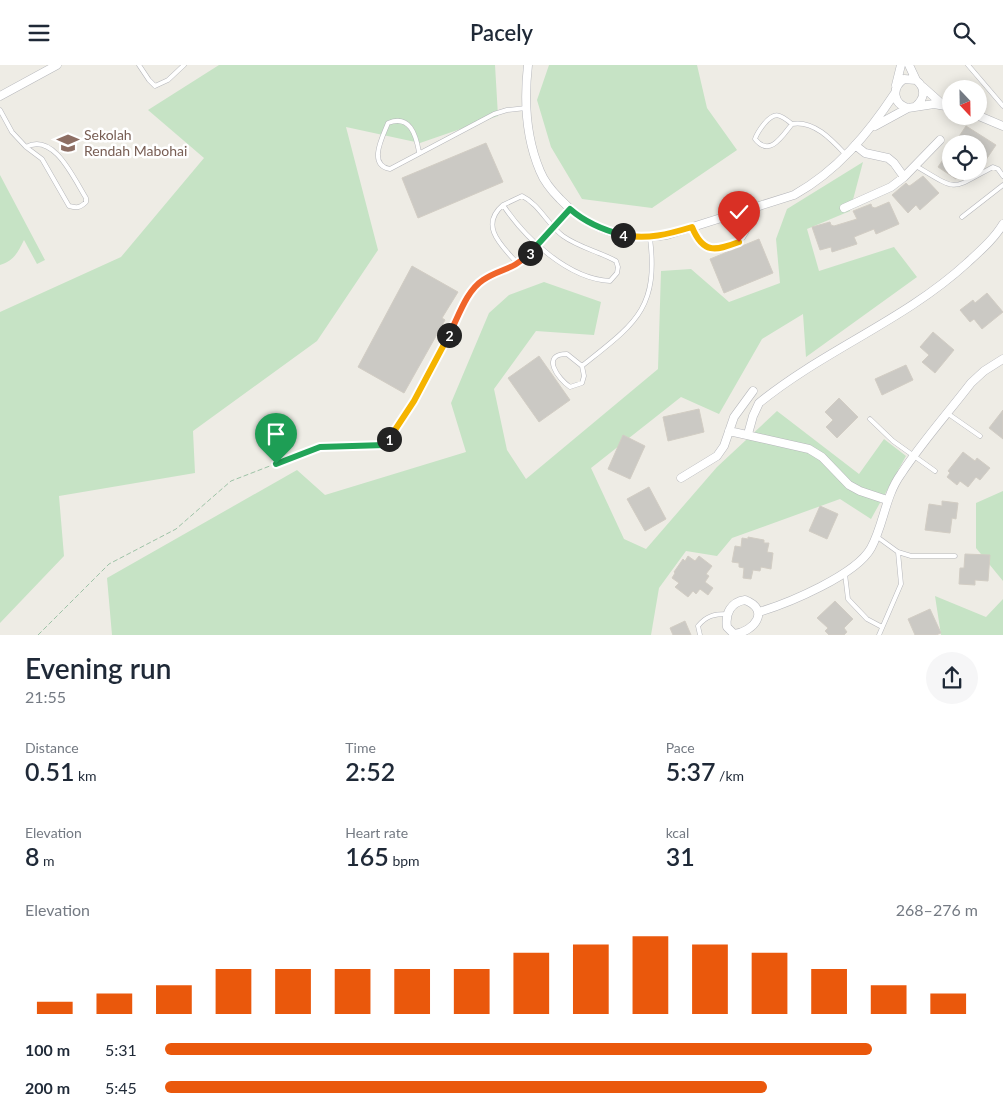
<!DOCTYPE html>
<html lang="en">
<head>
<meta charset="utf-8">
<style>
	:root { --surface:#fff; --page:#f6f6f7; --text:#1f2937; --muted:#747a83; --accent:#ea580c }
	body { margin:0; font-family:Lato,sans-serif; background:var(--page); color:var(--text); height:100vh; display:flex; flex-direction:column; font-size:19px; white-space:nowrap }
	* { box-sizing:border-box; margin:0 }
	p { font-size:16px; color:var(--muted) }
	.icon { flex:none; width:28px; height:28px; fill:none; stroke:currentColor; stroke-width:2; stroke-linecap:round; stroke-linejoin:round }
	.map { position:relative; height:570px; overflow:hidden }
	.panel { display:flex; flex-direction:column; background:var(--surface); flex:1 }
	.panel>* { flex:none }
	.needle { width:32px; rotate:158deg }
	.tools { position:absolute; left:942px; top:15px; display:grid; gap:10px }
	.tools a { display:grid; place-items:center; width:45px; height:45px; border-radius:50%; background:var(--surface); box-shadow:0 2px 12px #0003; font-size:25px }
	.pin { position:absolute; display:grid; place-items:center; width:42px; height:42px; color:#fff; margin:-51px -21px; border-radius:50% 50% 50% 0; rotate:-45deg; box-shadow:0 0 5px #0007 }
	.pin .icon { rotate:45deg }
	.km { position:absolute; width:25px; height:25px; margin:-12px; border-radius:50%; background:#222; color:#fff; font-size:14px; line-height:25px; text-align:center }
	.round { display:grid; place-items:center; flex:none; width:52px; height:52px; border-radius:26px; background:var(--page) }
	.overview { display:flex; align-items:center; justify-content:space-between; height:85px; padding:0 25px }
	h1 { font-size:28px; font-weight:600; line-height:38px }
	.figures { display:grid; grid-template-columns:repeat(3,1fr); gap:8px; height:85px; padding:5px 25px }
	.figures div { display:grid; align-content:center }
	.figures b { font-size:25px; font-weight:600 }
	.figures small { font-size:14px; font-weight:400 }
	.figures p { font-size:14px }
	.chart { height:140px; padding:10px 25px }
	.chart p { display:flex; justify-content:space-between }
	.chart svg { width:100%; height:90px; margin-top:5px; stroke:var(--accent); stroke-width:6 }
	ul { padding:0 25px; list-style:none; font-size:16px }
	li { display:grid; grid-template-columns:80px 60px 1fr; align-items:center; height:38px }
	li i { height:12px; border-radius:6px; background:var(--accent) }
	header { display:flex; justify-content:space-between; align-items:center; height:65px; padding:0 25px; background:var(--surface); font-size:22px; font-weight:600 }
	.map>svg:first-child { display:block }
	.green { fill:#c6e3c5 }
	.building { fill:#cbc9c4; stroke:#d2cdc4 }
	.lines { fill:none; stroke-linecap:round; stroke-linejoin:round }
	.service-casing { stroke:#b6b7bb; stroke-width:5 }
	.minor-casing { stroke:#b6b7bb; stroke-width:9 }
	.path { stroke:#9ec3a7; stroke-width:1; stroke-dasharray:5 2.5; stroke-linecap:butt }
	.service { stroke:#fff; stroke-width:4 }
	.minor { stroke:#fff; stroke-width:8 }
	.split-1-casing { stroke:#fff; stroke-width:10 }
	.split-2-casing { stroke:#fff; stroke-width:10 }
	.split-3-casing { stroke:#fff; stroke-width:10 }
	.split-4-casing { stroke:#fff; stroke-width:10 }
	.split-5-casing { stroke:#fff; stroke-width:10 }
	.split-1 { stroke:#22a559; stroke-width:6 }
	.split-2 { stroke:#f5b400; stroke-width:6 }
	.split-3 { stroke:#f0652b; stroke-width:6 }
	.split-4 { stroke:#22a559; stroke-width:6 }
	.split-5 { stroke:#f5b400; stroke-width:6 }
	.labels { text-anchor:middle; stroke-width:5; stroke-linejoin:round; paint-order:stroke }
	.education-label { font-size:14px; fill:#785e54; stroke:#fff; text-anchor:start }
</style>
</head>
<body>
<header><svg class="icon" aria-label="menu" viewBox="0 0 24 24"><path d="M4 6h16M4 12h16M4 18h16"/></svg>Pacely<svg class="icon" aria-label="search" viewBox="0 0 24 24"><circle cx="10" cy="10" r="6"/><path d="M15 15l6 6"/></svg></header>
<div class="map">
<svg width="1003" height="570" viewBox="0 0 1003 570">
	<rect width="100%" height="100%" fill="#eeece5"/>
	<path class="green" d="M 219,0 L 495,0 L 498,51 L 420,78 L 346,62 L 378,185 L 317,276 L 193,366 L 195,408 L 59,431 L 64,491 L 0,558 L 0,247 L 121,192 L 204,93 L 148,45 Z
		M 549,0 L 697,0 L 707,43 L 737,85 L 652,143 L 582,134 L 551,82 L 537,35 Z
		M 863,97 L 850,146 L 807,164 L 819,206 L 894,182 L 917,212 L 806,292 L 803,249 L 762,274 L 719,349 L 681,332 L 591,403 L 624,474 L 646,484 L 717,402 L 777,346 L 859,409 L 884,374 L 906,391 L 871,454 L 840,434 L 732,473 L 717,491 L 686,486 L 659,523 L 651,570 L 112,570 L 107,513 L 297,405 L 325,430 L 466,387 L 451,338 L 489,248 L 509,230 L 544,217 L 601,237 L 594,270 L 536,266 L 494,324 L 507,385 L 526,414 L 658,304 L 661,206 L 691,204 L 729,237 L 780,218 L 776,174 L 787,144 Z
		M 0,110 L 45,195 L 37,199 L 24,175 C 18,187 14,196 0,200 Z
		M 1003,426 L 1003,516 L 976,483 L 976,438 Z
		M 935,531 L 986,552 L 1003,534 L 1003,570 L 941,570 Z"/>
	<path class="building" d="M 966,61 L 996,80 L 979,105 L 979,79 L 954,79 Z
		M 486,78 L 503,117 L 418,153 L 402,113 Z
		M 951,83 L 951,106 L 962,106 L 956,114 L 938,102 Z
		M 923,111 L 939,128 L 920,145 L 916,140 L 908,148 L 892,130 L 906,118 L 909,121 L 911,120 Z
		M 889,137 L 899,159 L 876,169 L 874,164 L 854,172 L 857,179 L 832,187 L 831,182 L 820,185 L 812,162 L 830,157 L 831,160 L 834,161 L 857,154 L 853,146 L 871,139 L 872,142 L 875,143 Z
		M 759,174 L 773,208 L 724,228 L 710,194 Z
		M 412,201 L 458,227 L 442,253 L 445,255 L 404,328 L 358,302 Z
		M 987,228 L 1003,247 L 982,264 L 974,254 L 970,257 L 960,245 L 973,235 L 975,238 Z
		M 933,267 L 954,285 L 935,308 L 922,297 L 929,290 L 920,282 Z
		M 539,291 L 570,335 L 539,357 L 508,313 Z
		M 906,300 L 913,315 L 882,330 L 875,314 Z
		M 839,333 L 858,352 L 837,373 L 826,362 L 833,355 L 825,347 Z
		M 699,344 L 704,367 L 668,376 L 663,352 Z
		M 1003,345 L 1003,374 L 989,363 Z
		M 623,370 L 645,381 L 630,414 L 608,404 Z
		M 963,387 L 975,396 L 977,393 L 990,403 L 980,415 L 976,412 L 968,422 L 960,416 L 957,420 L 947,412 L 950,408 L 948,406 Z
		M 649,422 L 666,454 L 645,466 L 627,434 Z
		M 942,436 L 958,438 L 956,454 L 952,453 L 950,468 L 925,465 L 929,439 L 942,441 Z
		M 820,441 L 838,449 L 827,474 L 809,466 Z
		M 748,472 L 764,475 L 764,478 L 769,478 L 767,487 L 773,488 L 771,504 L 761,502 L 760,506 L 753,505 L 751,514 L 743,513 L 744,503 L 739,502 L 739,498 L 732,497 L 735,481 L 741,482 L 742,473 L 748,474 Z
		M 965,489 L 990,490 L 988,516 L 975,515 L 975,520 L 959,519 L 960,503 L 964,503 Z
		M 688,491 L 695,496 L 699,491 L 712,501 L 706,509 L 709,511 L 705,517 L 713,523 L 708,530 L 700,524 L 696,529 L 693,526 L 688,532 L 675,522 L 679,518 L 672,513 L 675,508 L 674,507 L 683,494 L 685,496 Z
		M 835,536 L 853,554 L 844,563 L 847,567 L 844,570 L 829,570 L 825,566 L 828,563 L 817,553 Z
		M 930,544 L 941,568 L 936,570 L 915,570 L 908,554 Z
		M 685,556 L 691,570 L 673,570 L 670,563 Z"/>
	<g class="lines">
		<g class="service-casing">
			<path id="service" d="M 139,0 L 149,15 L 155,21 L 168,15 L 184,0
				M 968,0 L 1003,41
				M 0,45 L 12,67 L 26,82 L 42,94 L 69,141 C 77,143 80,143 86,137 L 86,133 C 74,114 54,67 26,82
				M 792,59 C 780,49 775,46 764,59 C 760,64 757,68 755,74 C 770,93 783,70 792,59 C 814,55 832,75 846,90
				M 419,87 C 416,70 410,49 388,58 C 383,71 367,100 390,104 L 494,49 L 507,45 L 526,43
				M 916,101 C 960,127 949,125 993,102 L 998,104 L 1003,111
				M 522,131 C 539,139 548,160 563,171 C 580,183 598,186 616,196 L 618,202 L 617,208 L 610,216 C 568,214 525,173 503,140 Z
				M 503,140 C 478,161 503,182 518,199
				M 962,152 L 1003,120
				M 692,162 C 695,169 697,178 705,181 C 718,188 740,181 746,168 C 750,161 749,152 749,145
				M 582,301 L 567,289 C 540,289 558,314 570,322 L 582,318 L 584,311 L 582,301 C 634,259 659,245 650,173
				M 414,336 L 475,222 C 487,210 502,210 516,201 C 537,187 553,163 569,144
				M 947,348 L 980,371
				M 870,354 L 893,376 L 935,406
				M 876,471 L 898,487 L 901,519 L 879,570
				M 898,487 L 911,491 L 955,491
				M 845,509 L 848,534 L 867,554 L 882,562
				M 700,570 L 698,561 C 706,551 714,549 727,549"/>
		</g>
		<g class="minor-casing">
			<path id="minor" d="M 528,0 C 524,35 526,73 540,106 C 544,116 552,126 560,134 C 589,165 624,177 667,170 L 794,130 C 837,106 868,69 895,28
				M 909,0 L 916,15
				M 896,20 L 901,0
				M 923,22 L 942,39
				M 0,31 L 57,0
				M 916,41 C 925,33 926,23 916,15 L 904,14 C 891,23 893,39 908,43 L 934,39 L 951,42
				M 979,51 L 1003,61
				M 875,61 L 908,43
				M 855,80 L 865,88 L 888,93 L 894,98 L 904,112
				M 844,143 L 891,122 L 904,112 L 940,75
				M 729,366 L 809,384 L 822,392 L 849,420 L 860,426 L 887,435
				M 748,369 L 753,351 L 759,338 C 824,285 905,255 967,198 C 980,186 994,174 1003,159
				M 681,413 L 717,391 L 724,381 L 734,352 L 753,326
				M 745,535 C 771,545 754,567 734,569 L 727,562 C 725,548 731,537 745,535 Z
				M 759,547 C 789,538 856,510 871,483 C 884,459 885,431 901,409 C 922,377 948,348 971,318 L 984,306 L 1003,294"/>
		</g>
		<path class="path" d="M 38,570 L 109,499 L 176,464 L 231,416 L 319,382 L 385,380 L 411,341"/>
		<use href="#service" class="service"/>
		<use href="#minor" class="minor"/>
	</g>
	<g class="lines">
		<g class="split-1-casing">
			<path id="split-1" d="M 276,399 L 320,382 L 385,380 L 389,374"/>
		</g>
		<g class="split-2-casing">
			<path id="split-2" d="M 389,374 L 414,336 L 449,270"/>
		</g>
		<g class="split-3-casing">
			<path id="split-3" d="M 449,270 C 458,253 466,226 483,215 C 501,203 512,206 530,188"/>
		</g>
		<g class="split-4-casing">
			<path id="split-4" d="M 530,188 L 570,144 C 586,158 603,165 623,170"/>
		</g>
		<g class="split-5-casing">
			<path id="split-5" d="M 623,170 C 647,175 669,169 692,162 C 703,189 715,186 739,177"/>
		</g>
		<use href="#split-1" class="split-1"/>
		<use href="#split-2" class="split-2"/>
		<use href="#split-3" class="split-3"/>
		<use href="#split-4" class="split-4"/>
		<use href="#split-5" class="split-5"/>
	</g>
	<defs>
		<g id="school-bare" transform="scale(1.725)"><path d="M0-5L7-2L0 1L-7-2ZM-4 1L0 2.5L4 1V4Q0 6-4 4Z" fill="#8d6e63" stroke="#fff" stroke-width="2.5" paint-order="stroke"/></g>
	</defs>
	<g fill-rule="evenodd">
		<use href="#school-bare" x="68" y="78"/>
	</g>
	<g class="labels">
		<g class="education-label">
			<text x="84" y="75">Sekolah<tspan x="84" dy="16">Rendah Mabohai</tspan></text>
		</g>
	</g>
</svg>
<div class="tools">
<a><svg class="needle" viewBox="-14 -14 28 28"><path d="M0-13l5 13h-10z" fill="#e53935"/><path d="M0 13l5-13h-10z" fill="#747a83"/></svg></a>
<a><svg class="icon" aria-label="locate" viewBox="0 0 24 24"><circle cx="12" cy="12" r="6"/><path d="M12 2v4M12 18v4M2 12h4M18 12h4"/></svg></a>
</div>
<div class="pin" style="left:276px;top:399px;background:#1e9e55"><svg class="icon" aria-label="arrive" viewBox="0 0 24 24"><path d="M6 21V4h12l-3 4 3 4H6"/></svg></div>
<div class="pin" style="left:739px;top:177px;background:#d93025"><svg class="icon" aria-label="check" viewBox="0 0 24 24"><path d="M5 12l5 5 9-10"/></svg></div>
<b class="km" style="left:389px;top:374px">1</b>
<b class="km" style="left:449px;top:270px">2</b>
<b class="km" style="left:530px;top:188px">3</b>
<b class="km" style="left:623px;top:170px">4</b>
</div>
<section class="panel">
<div class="overview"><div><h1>Evening run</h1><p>21:55</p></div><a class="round"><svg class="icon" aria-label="share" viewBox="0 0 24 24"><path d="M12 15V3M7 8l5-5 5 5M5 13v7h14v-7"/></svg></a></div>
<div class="figures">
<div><p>Distance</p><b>0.51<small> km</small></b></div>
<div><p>Time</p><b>2:52</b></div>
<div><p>Pace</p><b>5:37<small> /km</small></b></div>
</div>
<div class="figures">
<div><p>Elevation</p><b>8<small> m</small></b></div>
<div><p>Heart rate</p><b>165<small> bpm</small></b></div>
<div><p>kcal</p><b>31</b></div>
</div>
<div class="chart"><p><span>Elevation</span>268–276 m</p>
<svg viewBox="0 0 160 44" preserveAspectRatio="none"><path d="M5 44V38M15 44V34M25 44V30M35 44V22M45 44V22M55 44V22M65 44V22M75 44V22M85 44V14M95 44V10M105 44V6M115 44V10M125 44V14M135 44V22M145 44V30M155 44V34"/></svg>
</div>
<ul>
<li><b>100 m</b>5:31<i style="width:87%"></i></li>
<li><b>200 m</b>5:45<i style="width:74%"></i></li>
</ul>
</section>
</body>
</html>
